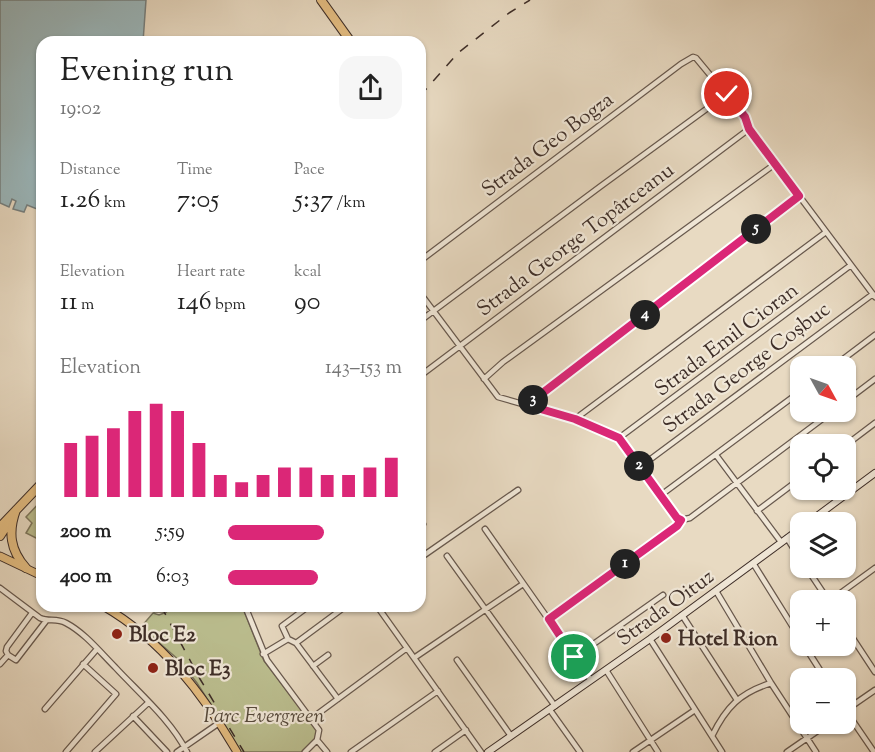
<!DOCTYPE html>
<html lang="en">
<head>
<meta charset="utf-8">
<style>
	:root { --surface:#fff; --page:#f6f6f6; --text:#222; --muted:#767676; --accent:#db2777 }
	body { margin:0; font-family:"Sorts Mill Goudy",serif; background:var(--page); color:var(--text); height:100vh; display:flex; flex-direction:column; font-size:22px; white-space:nowrap }
	* { box-sizing:border-box; margin:0 }
	p { font-size:20px; color:var(--muted) }
	.icon { flex:none; width:33px; height:33px; fill:none; stroke:currentColor; stroke-width:2; stroke-linecap:round; stroke-linejoin:round }
	.map { position:relative; flex:1; overflow:hidden }
	.side { position:absolute; left:36px; top:36px; width:390px; height:576px; display:flex; flex-direction:column; background:var(--surface); border-radius:18px; box-shadow:0 2px 4px #0004 }
	.side>* { flex:none }
	.needle { width:39px; rotate:130deg }
	.fabs { position:absolute; left:790px; top:356px; display:grid; gap:12px }
	.fabs a { display:grid; place-items:center; width:66px; height:66px; border-radius:12px; background:var(--surface); box-shadow:0 2px 4px #0004; font-size:30px }
	.pin { position:absolute; display:grid; place-items:center; width:51px; height:51px; color:#fff; margin:-26px; border:3px solid #fff; border-radius:50%; box-shadow:0 2px 6px #0007 }
	.km { position:absolute; width:30px; height:30px; margin:-15px; border-radius:50%; background:#222; color:#fff; font-size:16px; line-height:30px; text-align:center }
	.round { display:grid; place-items:center; flex:none; width:63px; height:63px; border-radius:18px; background:var(--page) }
	.headline { display:flex; align-items:center; justify-content:space-between; height:102px; padding:0 24px }
	h1 { font-size:33px; font-weight:600; line-height:45px }
	.figures { display:grid; grid-template-columns:repeat(3,1fr); gap:9px; height:102px; padding:6px 24px }
	.figures div { display:grid; align-content:center }
	.figures b { font-size:26px; font-weight:600 }
	.figures small { font-size:16px; font-weight:400 }
	.figures p { font-size:16px }
	.chart { height:168px; padding:12px 24px }
	.chart p { display:flex; justify-content:space-between }
	.chart svg { width:100%; height:108px; margin-top:6px; stroke:var(--accent); stroke-width:6 }
	ul { padding:0 24px; list-style:none; font-size:20px }
	li { display:grid; grid-template-columns:96px 72px 1fr; align-items:center; height:45px }
	li i { height:15px; border-radius:8px; background:var(--accent) }
	.map>svg:first-child { display:block }
	.green { fill:#bbbe8f; stroke:#7c765c; stroke-width:1.5 }
	.water { fill:#9bb8bd; stroke:#768181; stroke-width:1.5 }
	.lines { fill:none; stroke-linecap:round; stroke-linejoin:round }
	.minor-casing { stroke:#68594e; stroke-width:7 }
	.secondary-casing { stroke:#3e2e28; stroke-width:8 }
	.primary-casing { stroke:#3e2e28; stroke-width:9 }
	.trunk-casing { stroke:#3e2e28; stroke-width:10 }
	.minor { stroke:#f0e7d7; stroke-width:4.5 }
	.secondary { stroke:#f0e7d7; stroke-width:6 }
	.primary { stroke:#e4bd81; stroke-width:7 }
	.trunk { stroke:#e4bd81; stroke-width:8 }
	.rail { stroke:#3e2e28; stroke-width:1.5; stroke-dasharray:10 10; stroke-linecap:butt }
	.route-casing { stroke:#fff; stroke-width:12 }
	.route { stroke:#db2777; stroke-width:8 }
	.poi-dot { fill:#8f2418; stroke:#f0e7d7; stroke-width:2 }
	.labels { text-anchor:middle; stroke-width:4.5; stroke-linejoin:round; paint-order:stroke }
	.street-label { font-size:21px; fill:#3e2e28; stroke:#f0e7d7 }
	.poi-label { font-size:21px; font-weight:bold; fill:#3e2e28; stroke:#f0e7d7; text-anchor:start }
	.park-label { font-size:21px; font-style:italic; fill:#574b3d; stroke:#f0e7d7 }
</style>
</head>
<body>
<div class="map">
<svg width="875" height="752" viewBox="0 0 875 752">
	<rect width="100%" height="100%" fill="#e8dac2"/>
	<filter id="stains"><feTurbulence type="fractalNoise" baseFrequency=".00333" numOctaves="4"/><feColorMatrix values="0 0 0 0 .2 0 0 0 0 .09 0 0 0 0 .02 0 0 0 .5 -.17"/></filter>
	<radialGradient id="worn" r=".72"><stop offset=".6" stop-color="#630" stop-opacity="0"/><stop offset="1" stop-color="#630" stop-opacity=".3"/></radialGradient>
	<path class="green" d="M 42,500 L 42,541 L 26,533 L 32,523 L 26,517 Z
		M 150,606 L 242,606 L 264,661 L 317,730 L 315,740 L 301,752 L 241,752 L 197,683 L 180,661 L 141,627 L 153,613 L 159,615 L 167,612 L 154,612 Z"/>
	<path class="water" d="M 0,0 L 146,0 L 143,42 L 42,42 L 42,211 L 27,205 L 24,212 L 13,209 L 16,201 L 12,199 L 9,207 L 0,203 Z"/>
	<g class="lines">
		<g class="minor-casing">
			<path id="minor" d="M 420,261 L 681,64 L 693,57 L 696,58 L 745,117 L 749,129 L 875,297
				M 420,293 L 498,397 L 575,419 L 619,438 L 677,518 L 681,520 L 690,518 L 833,411
				M 420,321 L 601,186 L 727,94
				M 834,366 L 875,335
				M 420,376 L 749,129
				M 484,379 L 503,362 L 775,164
				M 846,401 L 875,379
				M 527,405 L 799,197
				M 575,419 L 826,232
				M 619,438 L 851,265
				M 846,445 L 875,423
				M 716,455 L 781,542
				M 640,467 L 873,294
				M 661,495 L 801,391
				M 757,511 L 801,478
				M 420,520 L 423,524
				M 485,529 L 591,680
				M 787,538 L 801,560
				M 447,556 L 555,706
				M 420,558 L 518,490
				M 753,563 L 801,640
				M 806,567 L 828,600
				M 0,588 L 40,618 C 49,622 56,618 66,623 C 85,633 100,652 115,667 C 139,693 171,720 187,752
				M 716,591 L 771,683 L 816,752
				M 831,600 L 875,568
				M 245,606 L 267,660 L 319,730 L 317,740 L 305,752
				M 377,606 L 481,752
				M 32,613 L 7,647 L 6,651 L 8,655 L 16,660 L 46,621
				M 682,615 L 737,700
				M 549,619 L 677,526 L 681,520
				M 846,628 L 875,672
				M 288,639 L 296,643 L 338,699
				M 288,639 L 282,626 L 309,606
				M 650,639 L 722,752
				M 296,643 L 346,606
				M 804,645 L 825,678
				M 263,654 L 288,639
				M 575,657 L 663,595
				M 414,658 L 523,584
				M 457,660 L 511,736
				M 0,664 L 8,655
				M 313,666 L 328,655
				M 606,670 L 658,752
				M 45,709 L 97,649
				M 550,710 L 580,752
				M 846,710 L 875,690
				M 846,711 L 874,752
				M 133,716 L 167,752
				M 312,718 L 407,648
				M 712,736 C 726,707 740,693 771,683
				M 317,740 L 327,752
				M 66,752 L 116,694 L 83,664
				M 95,752 L 148,703
				M 177,752 L 219,723
				M 351,752 L 438,691
				M 435,752 L 466,730
				M 633,752 L 695,710
				M 787,752 L 829,723"/>
		</g>
		<g class="secondary-casing">
			<path id="secondary" d="M 809,522 L 875,473
				M 488,752 L 650,639 L 801,528"/>
		</g>
		<g class="primary-casing">
			<path id="primary" d="M 0,556 L 42,576
				M 103,606 C 162,640 203,694 237,752"/>
		</g>
		<g class="trunk-casing">
			<path id="trunk" d="M 321,0 L 351,42
				M 16,510 C 8,532 10,550 26,568
				M 0,527 L 42,483
				M 0,536 L 9,522"/>
		</g>
		<use href="#minor" class="minor"/>
		<use href="#secondary" class="secondary"/>
		<use href="#primary" class="primary"/>
		<use href="#trunk" class="trunk"/>
		<path class="rail" d="M 420,96 L 458,53 L 509,13 L 530,0
			M 161,606 L 200,679 L 244,752"/>
	</g>
	<g class="lines">
		<g class="route-casing">
			<path id="route" d="M 574,657 L 549,619 L 677,526 L 681,520 L 677,518 L 619,438 L 575,419 L 527,405 L 799,196 L 749,129 L 745,117 L 727,94"/>
		</g>
		<use href="#route" class="route"/>
	</g>
	<g class="poi-dot">
		<circle cx="117" cy="634" r="6"/>
		<circle cx="666" cy="638" r="6"/>
		<circle cx="153" cy="668" r="6"/>
	</g>
	<g class="labels">
		<g class="street-label">
			<text transform="translate(547 144) rotate(-37)" y="7">Strada Geo Bogza</text>
			<text transform="translate(575 239) rotate(-37)" y="7">Strada George Topârceanu</text>
			<text transform="translate(726 339) rotate(-37)" y="7">Strada Emil Cioran</text>
			<text transform="translate(746 367) rotate(-37)" y="7">Strada George Coșbuc</text>
			<text transform="translate(665 607) rotate(-36)" y="7">Strada Oituz</text>
		</g>
		<g class="poi-label">
			<text x="129" y="641">Bloc E2</text>
			<text x="678" y="645">Hotel Rion</text>
			<text x="165" y="675">Bloc E3</text>
		</g>
		<g class="park-label">
			<text x="264" y="722">Parc Evergreen</text>
		</g>
	</g>
	<rect width="100%" height="100%" filter="url(#stains)"/>
	<rect width="100%" height="100%" fill="url(#worn)"/>
</svg>
<div class="fabs">
<a><svg class="needle" viewBox="-14 -14 28 28"><path d="M0-13l5 13h-10z" fill="#e53935"/><path d="M0 13l5-13h-10z" fill="#767676"/></svg></a>
<a><svg class="icon" aria-label="locate" viewBox="0 0 24 24"><circle cx="12" cy="12" r="6"/><path d="M12 2v4M12 18v4M2 12h4M18 12h4"/></svg></a>
<a><svg class="icon" aria-label="layers" viewBox="0 0 24 24"><path d="M12 4l9 5-9 5-9-5zM3 14l9 5 9-5"/></svg></a>
<a>+</a>
<a>−</a>
</div>
<div class="pin" style="left:574px;top:657px;background:#1e9e55"><svg class="icon" aria-label="arrive" viewBox="0 0 24 24"><path d="M6 21V4h12l-3 4 3 4H6"/></svg></div>
<div class="pin" style="left:727px;top:94px;background:#d93025"><svg class="icon" aria-label="check" viewBox="0 0 24 24"><path d="M5 12l5 5 9-10"/></svg></div>
<b class="km" style="left:625px;top:564px">1</b>
<b class="km" style="left:639px;top:466px">2</b>
<b class="km" style="left:533px;top:400px">3</b>
<b class="km" style="left:645px;top:315px">4</b>
<b class="km" style="left:756px;top:229px">5</b>
<section class="side">
<div class="headline"><div><h1>Evening run</h1><p>19:02</p></div><a class="round"><svg class="icon" aria-label="share" viewBox="0 0 24 24"><path d="M12 15V3M7 8l5-5 5 5M5 13v7h14v-7"/></svg></a></div>
<div class="figures">
<div><p>Distance</p><b>1.26<small> km</small></b></div>
<div><p>Time</p><b>7:05</b></div>
<div><p>Pace</p><b>5:37<small> /km</small></b></div>
</div>
<div class="figures">
<div><p>Elevation</p><b>11<small> m</small></b></div>
<div><p>Heart rate</p><b>146<small> bpm</small></b></div>
<div><p>kcal</p><b>90</b></div>
</div>
<div class="chart"><p><span>Elevation</span>143–153 m</p>
<svg viewBox="0 0 160 44" preserveAspectRatio="none"><path d="M5 44V22M15 44V19M25 44V16M35 44V9M45 44V6M55 44V9M65 44V22M75 44V35M85 44V38M95 44V35M105 44V32M115 44V32M125 44V35M135 44V35M145 44V32M155 44V28"/></svg>
</div>
<ul>
<li><b>200 m</b>5:59<i style="width:55%"></i></li>
<li><b>400 m</b>6:03<i style="width:52%"></i></li>
</ul>
</section>
</div>
</body>
</html>
